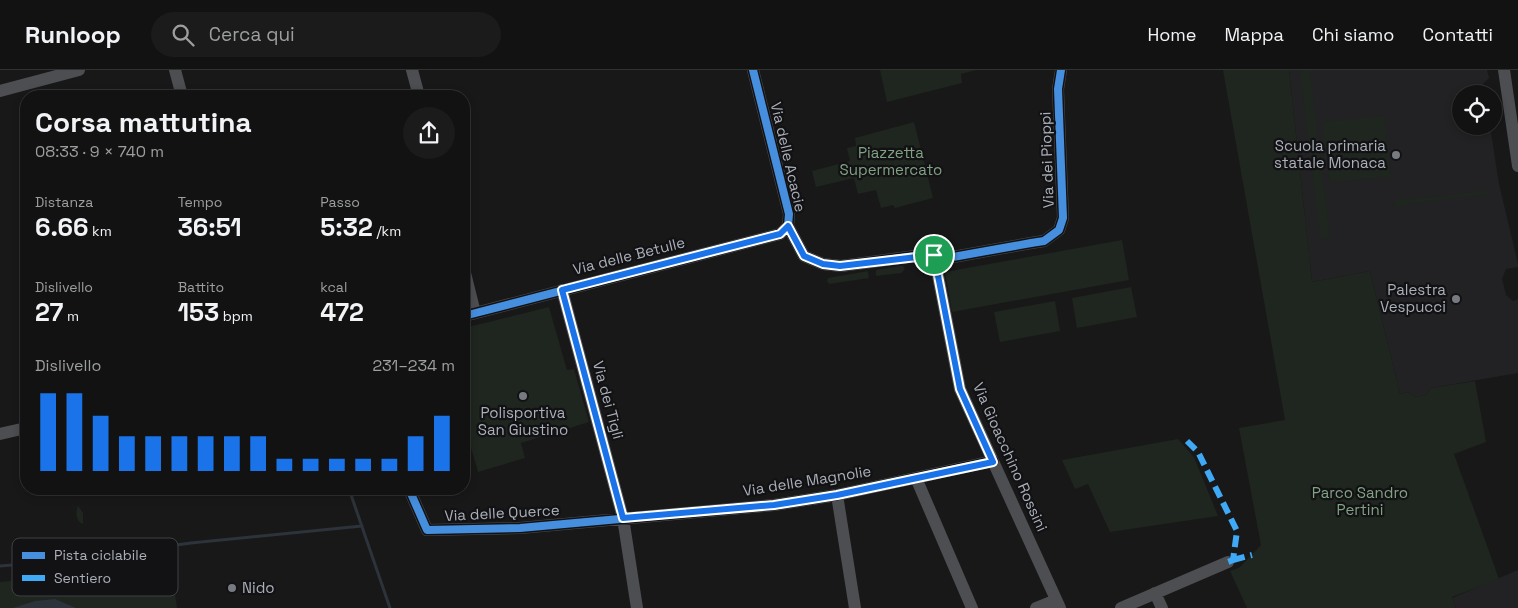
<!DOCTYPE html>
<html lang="it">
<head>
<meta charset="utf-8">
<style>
	:root { --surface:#121212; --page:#1b1b1b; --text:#f1f3f6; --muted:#9c9e9f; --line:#313232; --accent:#1a73e8 }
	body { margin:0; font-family:"Space Grotesk",sans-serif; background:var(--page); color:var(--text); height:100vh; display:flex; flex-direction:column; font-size:19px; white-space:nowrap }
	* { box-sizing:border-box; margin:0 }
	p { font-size:16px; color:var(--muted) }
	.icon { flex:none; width:28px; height:28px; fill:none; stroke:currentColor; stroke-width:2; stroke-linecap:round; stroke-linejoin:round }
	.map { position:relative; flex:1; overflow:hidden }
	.side { position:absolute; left:20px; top:20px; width:450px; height:405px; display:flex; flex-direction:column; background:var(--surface); border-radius:20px; box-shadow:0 2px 8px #0003,0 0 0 1px var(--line) }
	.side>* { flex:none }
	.tools { position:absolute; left:1452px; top:15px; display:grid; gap:10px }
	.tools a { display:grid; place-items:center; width:50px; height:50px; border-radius:50%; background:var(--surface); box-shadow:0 2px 8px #0003,0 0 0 1px var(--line); font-size:25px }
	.pin { position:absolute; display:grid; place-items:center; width:42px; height:42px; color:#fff; margin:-21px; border:2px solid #fff; border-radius:50%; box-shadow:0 1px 5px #0007 }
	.round { display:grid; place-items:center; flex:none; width:52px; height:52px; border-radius:26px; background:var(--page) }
	.headline { display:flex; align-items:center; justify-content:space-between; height:85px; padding:0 15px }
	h1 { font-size:28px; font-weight:700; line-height:38px }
	.stats { display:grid; grid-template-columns:repeat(3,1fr); gap:8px; height:85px; padding:5px 15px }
	.stats div { display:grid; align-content:center }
	.stats b { font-size:25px; font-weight:700 }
	.stats small { font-size:14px; font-weight:400 }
	.stats p { font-size:14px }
	.chart { height:140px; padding:10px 15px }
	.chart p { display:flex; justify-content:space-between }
	.chart svg { width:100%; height:90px; margin-top:5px; stroke:var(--accent); stroke-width:6 }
	header { display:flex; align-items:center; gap:30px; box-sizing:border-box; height:70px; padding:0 25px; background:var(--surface); border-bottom:1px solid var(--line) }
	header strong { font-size:24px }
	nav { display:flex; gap:28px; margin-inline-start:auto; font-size:18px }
	.search { width:350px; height:45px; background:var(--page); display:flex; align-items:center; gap:12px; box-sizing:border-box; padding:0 18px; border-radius:28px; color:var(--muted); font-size:19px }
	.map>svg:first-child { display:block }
	.built { fill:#222224 }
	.green { fill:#1f251f }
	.water { fill:#2c333a }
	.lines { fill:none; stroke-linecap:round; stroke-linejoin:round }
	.stream { stroke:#2c333a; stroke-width:3 }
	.minor { stroke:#4d4e51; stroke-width:12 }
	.quiet { stroke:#3fa9f5; stroke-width:6; stroke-dasharray:12 6; stroke-linecap:butt }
	.cycleway-casing { stroke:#121214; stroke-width:11 }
	.cycleway { stroke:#468fdf; stroke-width:8 }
	.route-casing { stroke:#fff; stroke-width:10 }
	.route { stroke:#1a73e8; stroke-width:6 }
	.poi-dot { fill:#777a80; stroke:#121214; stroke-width:2 }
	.labels { text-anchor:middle; stroke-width:4.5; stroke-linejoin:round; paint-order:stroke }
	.poi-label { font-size:15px; fill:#aaafb8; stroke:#121214; text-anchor:end }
	.park-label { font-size:15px; fill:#82a284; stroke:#121214 }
	.street-label { font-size:15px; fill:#aaafb8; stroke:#121214 }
	.key { fill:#121214; stroke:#404145; stroke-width:1 }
	.key-label { font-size:14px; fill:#aaafb8 }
</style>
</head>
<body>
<header>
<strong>Runloop</strong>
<div class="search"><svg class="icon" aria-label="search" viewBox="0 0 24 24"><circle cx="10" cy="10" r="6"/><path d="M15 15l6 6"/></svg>Cerca qui</div>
<nav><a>Home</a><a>Mappa</a><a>Chi siamo</a><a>Contatti</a></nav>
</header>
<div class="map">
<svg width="1518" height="538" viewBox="0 0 1518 538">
	<rect width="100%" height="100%" fill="#181818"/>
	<path class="built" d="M 1289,0 L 1487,0 L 1489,8 L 1483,14 L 1485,24 L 1461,24 L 1461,56 L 1490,56 L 1499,114 L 1518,194 L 1518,197 L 1506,199 L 1502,209 L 1506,225 L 1513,231 L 1518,229 L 1518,303 L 1431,318 L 1426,325 L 1416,327 L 1408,322 L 1400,324 L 1370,201 L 1312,212 Z
		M 1518,500 L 1518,538 L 1456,538 L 1452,528 Z"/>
	<path class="green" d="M 880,0 L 976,0 L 961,4 L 962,13 L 887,32 Z
		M 1223,0 L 1289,0 L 1312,212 L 1370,201 L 1400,324 L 1408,322 L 1416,327 L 1426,325 L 1431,318 L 1475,311 L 1486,372 L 1454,384 L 1499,509 L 1452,527 L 1456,538 L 1247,538 L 1230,501 L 1239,498 L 1261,475 L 1239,358 L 1285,350 Z
		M 1300,0 L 1310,0 L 1330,167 L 1320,169 Z
		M 1384,46 L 1391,106 L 1330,112 L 1322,52 Z
		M 914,52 L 933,128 L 895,138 L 893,135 L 881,138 L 876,120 L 858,124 L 854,108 L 816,117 L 812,101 L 850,91 L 847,78 L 856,76 L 855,68 Z
		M 1489,120 L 1489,124 L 1415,133 L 1395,138 L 1394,130 L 1407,128 L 1415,129 Z
		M 1122,170 L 1129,210 L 952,242 L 945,202 Z
		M 900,196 L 903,196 L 905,199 L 901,203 L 876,206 L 876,200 Z
		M 868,201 L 869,208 L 829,214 L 827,211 L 828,208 Z
		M 1131,217 L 1137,247 L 1077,258 L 1072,228 Z
		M 1055,231 L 1060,261 L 1000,272 L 994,242 Z
		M 549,237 L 567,300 L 574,299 L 589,352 L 521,373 L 525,388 L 478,402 L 464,353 L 464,258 Z
		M 1178,369 L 1194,387 L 1218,446 L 1110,462 L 1088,414 L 1075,419 L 1062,390 Z
		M 78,436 L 83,443 L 83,454 C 76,451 75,442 78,436 Z
		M 171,496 L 177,538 L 0,538 L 0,512 Z"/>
	<path class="water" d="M 55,529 L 76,538 L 13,538 L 35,531 Z"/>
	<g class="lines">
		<path class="stream" d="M 349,419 L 390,538
			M 0,496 L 51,492 L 191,473 L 362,456"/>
		<path class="minor" d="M 175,0 L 182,26
			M 412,0 L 419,26
			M 753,0 L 789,144 L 788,156 L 804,186 L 823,194 L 841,196 L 915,186 L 934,185 L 953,187 L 1031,173 L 1044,171 L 1059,160 L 1063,148 L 1058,19 L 1061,0
			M 1504,0 L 1518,96
			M 0,21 L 79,0
			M 934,185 L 960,319 L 1060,538
			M 464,199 L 475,243
			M 562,220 L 623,448 L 637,538
			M 464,246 L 780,164 L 788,156
			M 0,364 L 26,358
			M 916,408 L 972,538
			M 409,419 L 427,460 L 520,458 L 774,435 L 837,425 L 993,391
			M 837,425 L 855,538
			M 1155,523 L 1162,538
			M 1036,538 L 1056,530
			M 1121,538 L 1228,492"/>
		<path class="quiet" d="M 1187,371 L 1198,382 L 1237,461 L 1233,490 L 1228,492
			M 1233,490 L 1252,485"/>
		<g class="cycleway-casing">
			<path id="cycleway" d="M 753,0 L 789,144 L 788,156 L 804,186 L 823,194 L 841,196 L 915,186 L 934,185 L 953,187 L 1031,173 L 1044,171 L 1059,160 L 1063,148 L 1058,19 L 1061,0
				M 464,246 L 780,164 L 788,156
				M 409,419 L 427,460 L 520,458 L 774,435 L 837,425 L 993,391"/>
		</g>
		<use href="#cycleway" class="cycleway"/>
	</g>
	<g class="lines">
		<g class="route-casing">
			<path id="route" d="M 788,156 L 804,186 L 823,194 L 840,196 L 934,185 L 960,319 L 993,392 L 837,425 L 774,435 L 623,448 L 562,220 L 780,164 Z"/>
		</g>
		<use href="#route" class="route"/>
	</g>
	<g class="poi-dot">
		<circle cx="1396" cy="85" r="5"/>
		<circle cx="1456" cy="229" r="5"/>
		<circle cx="523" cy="326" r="5"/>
		<circle cx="232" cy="518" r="5"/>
	</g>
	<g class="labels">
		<g class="poi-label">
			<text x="1386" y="81">Scuola primaria<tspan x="1386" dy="17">statale Monaca</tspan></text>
			<text x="1446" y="225">Palestra<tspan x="1446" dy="17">Vespucci</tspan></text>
			<text x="523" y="348" text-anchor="middle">Polisportiva<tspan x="523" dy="17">San Giustino</tspan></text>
			<text x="242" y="523" text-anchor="start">Nido</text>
		</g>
		<g class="park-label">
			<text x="891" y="88">Piazzetta<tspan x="891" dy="17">Supermercato</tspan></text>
			<text x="1360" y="428">Parco Sandro<tspan x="1360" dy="17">Pertini</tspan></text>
		</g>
		<g class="street-label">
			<text transform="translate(788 87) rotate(77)" y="5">Via delle Acacie</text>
			<text transform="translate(1047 90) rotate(-92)" y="5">Via dei Pioppi</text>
			<text transform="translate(629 186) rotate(-14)" y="5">Via delle Betulle</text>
			<text transform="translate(608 330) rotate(75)" y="5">Via dei Tigli</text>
			<text transform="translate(1010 387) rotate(66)" y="5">Via Gioacchino Rossini</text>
			<text transform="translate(807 411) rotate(-9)" y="5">Via delle Magnolie</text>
			<text transform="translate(502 443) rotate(-3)" y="5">Via delle Querce</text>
		</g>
	</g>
	<rect x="12" y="468" width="166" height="58" rx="8" class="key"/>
	<rect x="22" y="482" width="23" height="7" fill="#468fdf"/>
	<rect x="22" y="505" width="23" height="6" fill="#3fa9f5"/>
	<g class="key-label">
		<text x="54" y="490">Pista ciclabile</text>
		<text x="54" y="513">Sentiero</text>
	</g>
</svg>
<div class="tools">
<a><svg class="icon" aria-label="locate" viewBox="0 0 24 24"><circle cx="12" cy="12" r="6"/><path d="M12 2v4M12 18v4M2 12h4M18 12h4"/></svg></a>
</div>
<div class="pin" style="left:934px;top:185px;background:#1e9e55"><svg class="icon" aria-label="arrive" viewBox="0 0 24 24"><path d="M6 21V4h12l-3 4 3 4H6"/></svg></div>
<section class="side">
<div class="headline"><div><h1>Corsa mattutina</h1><p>08:33 · 9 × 740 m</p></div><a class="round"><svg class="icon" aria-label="share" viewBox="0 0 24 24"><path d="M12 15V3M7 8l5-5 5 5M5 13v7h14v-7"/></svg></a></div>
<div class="stats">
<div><p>Distanza</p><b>6.66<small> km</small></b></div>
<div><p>Tempo</p><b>36:51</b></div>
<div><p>Passo</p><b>5:32<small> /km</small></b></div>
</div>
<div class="stats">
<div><p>Dislivello</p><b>27<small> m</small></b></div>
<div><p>Battito</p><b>153<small> bpm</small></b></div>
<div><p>kcal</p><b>472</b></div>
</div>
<div class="chart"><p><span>Dislivello</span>231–234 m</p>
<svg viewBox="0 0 160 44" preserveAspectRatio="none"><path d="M5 44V6M15 44V6M25 44V17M35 44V27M45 44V27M55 44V27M65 44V27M75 44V27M85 44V27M95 44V38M105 44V38M115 44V38M125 44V38M135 44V38M145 44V27M155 44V17"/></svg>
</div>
</section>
</div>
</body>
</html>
